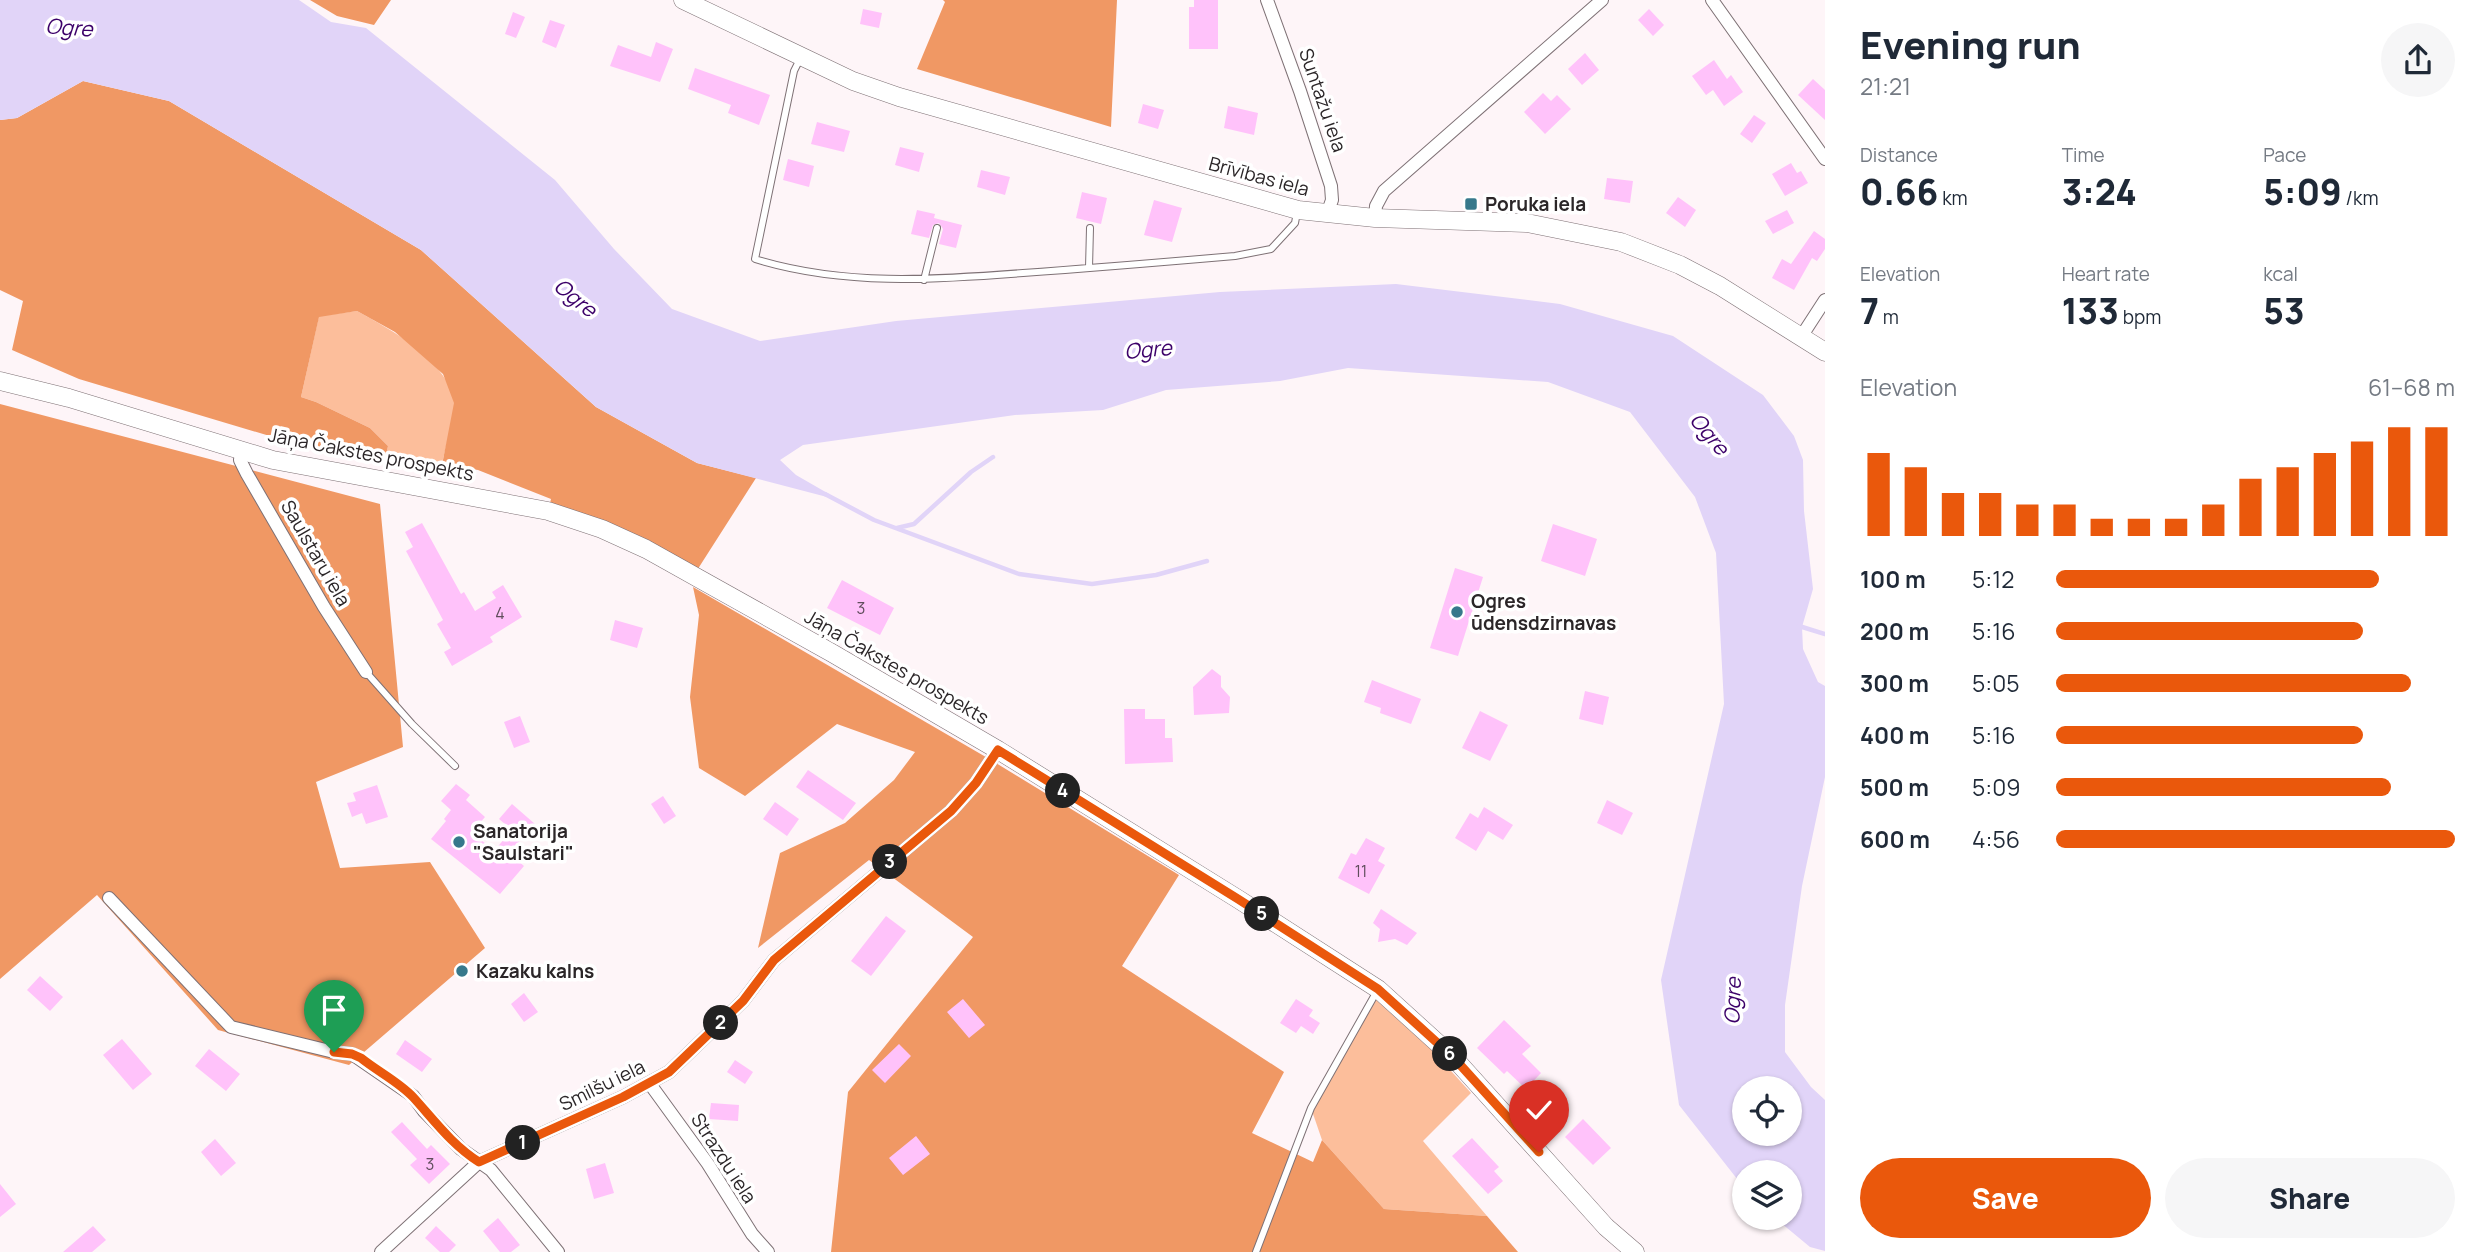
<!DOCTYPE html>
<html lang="en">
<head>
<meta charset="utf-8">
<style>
	:root { --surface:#fff; --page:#f6f6f7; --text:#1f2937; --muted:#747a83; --accent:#ea580c }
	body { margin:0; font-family:Manrope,sans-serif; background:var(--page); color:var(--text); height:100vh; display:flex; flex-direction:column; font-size:26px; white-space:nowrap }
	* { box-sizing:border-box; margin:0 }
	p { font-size:23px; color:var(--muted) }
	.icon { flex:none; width:38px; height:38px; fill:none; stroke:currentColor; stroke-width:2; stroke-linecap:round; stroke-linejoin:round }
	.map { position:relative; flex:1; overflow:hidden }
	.sheet { display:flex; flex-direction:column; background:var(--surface); width:665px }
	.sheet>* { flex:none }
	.controls { position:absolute; left:1732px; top:1076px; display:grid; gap:14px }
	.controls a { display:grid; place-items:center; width:70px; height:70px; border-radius:50%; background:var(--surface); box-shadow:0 2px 5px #0004; font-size:35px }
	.pin { position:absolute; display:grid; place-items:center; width:60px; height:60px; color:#fff; margin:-72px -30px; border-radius:50% 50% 50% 0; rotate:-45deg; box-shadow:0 0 7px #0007 }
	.pin .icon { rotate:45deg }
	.km { position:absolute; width:35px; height:35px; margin:-18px; border-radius:50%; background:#222; color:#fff; font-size:19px; line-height:35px; text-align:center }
	.round { display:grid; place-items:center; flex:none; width:74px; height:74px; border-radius:37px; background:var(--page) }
	.overview { display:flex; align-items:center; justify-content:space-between; height:119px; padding:0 35px }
	h1 { font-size:38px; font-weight:800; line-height:52px }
	.figures { display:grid; grid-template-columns:repeat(3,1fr); gap:10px; height:119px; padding:7px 35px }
	.figures div { display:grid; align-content:center }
	.figures b { font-size:35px; font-weight:800 }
	.figures small { font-size:19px; font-weight:400 }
	.figures p { font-size:19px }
	.chart { height:196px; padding:14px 35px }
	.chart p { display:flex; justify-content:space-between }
	.chart svg { width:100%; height:126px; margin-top:7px; stroke:var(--accent); stroke-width:6 }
	.cta { display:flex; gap:14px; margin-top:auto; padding:14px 35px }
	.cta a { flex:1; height:80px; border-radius:42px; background:var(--accent); color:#fff; font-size:28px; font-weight:800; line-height:80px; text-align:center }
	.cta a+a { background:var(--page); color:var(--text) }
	ul { padding:0 35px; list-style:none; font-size:23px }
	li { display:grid; grid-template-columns:112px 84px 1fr; align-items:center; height:52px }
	li i { height:18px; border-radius:9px; background:var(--accent) }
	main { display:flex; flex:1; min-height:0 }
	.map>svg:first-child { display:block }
	.green { fill:#fcbe9b }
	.forest { fill:#f09864 }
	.water { fill:#e1d4f8; fill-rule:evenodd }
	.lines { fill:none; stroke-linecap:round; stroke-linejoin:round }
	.stream { stroke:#e1d4f8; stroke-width:4.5 }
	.building { fill:#ffc2fa }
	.lane-casing { stroke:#7e7175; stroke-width:8 }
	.street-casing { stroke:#7e7175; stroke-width:14 }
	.secondary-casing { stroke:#7e7175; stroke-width:19 }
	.lane { stroke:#fff; stroke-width:6 }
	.street { stroke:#fff; stroke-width:12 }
	.secondary { stroke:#fff; stroke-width:18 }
	.route-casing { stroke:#fff; stroke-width:14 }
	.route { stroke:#ea580c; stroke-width:9 }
	.poi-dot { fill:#37788b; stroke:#fff; stroke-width:2.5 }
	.labels { text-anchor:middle; stroke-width:7; stroke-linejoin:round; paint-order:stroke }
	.number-label { font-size:16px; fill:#604d5c }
	.street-label { font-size:19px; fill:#2b2628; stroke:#fff }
	.poi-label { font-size:19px; font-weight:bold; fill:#2b2628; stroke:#fff; text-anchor:start }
	.water-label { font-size:21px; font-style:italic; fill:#3c0069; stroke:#fff }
</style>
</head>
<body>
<main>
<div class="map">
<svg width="1825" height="1252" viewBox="0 0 1825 1252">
	<rect width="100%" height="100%" fill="#fef5f8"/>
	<path class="green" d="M 357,311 C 390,329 447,360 454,401 C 456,413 444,451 442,465 L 386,456 L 388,446 L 370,428 L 316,402 L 301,397 L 319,316 Z
		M 1373,997 L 1433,1051 L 1471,1093 L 1423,1141 L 1487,1216 L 1384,1209 L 1322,1140 L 1311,1108 Z"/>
	<path class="forest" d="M 310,0 L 391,0 L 374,25 L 337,16 Z
		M 943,0 L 1117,0 L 1111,127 L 917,69 L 945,2 Z
		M 83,81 L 169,101 L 421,250 L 596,407 L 697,463 L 756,478 L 694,575 L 548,511 L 551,499 L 478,470 L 442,465 L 454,403 L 443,374 L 395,332 L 357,311 L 319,317 L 301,397 L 316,402 L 370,428 L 388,446 L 386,456 L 323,452 L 79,379 L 12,350 L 23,301 L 0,290 L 0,120 L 17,118 Z
		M 0,404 L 380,504 L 403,747 L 316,782 L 340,868 L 430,862 L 485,948 L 349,1065 L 218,1030 L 97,895 L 0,979 Z
		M 693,587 L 991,760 L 1179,875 L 1122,966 L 1284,1072 L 1252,1133 L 1313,1162 L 1322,1140 L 1384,1209 L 1487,1216 L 1518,1252 L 831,1252 L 848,1092 L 973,937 L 869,860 L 758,948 L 780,853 L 845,823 L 894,780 L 915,752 L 837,724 L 745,796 L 699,768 L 690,697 L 699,615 Z"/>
	<path class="water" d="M 0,0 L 299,0 L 331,22 L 366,28 L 555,180 L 614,249 L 672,309 L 760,341 L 896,321 L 1220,292 L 1396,284 L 1560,304 L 1673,336 L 1763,395 L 1794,436 L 1803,460 L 1804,511 L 1813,589 L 1802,627 L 1803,649 L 1818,682 L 1825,686 L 1825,777 L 1802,886 L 1785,1005 L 1785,1052 L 1811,1087 L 1825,1100 L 1825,1251 L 1810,1247 L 1775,1218 L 1790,1218 L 1790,1172 L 1745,1172 L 1745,1189 L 1679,1105 L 1661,980 L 1724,704 L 1716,553 L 1695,497 L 1630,412 L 1548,382 L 1348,368 L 1280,381 L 1166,390 L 1103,410 L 1015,415 L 803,445 L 780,460 L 796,475 L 829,494 L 827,497 L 697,463 L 596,407 L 421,250 L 169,101 L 83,81 L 17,118 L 0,120 ZM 1745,1088 L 1790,1088 L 1790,1134 L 1745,1134 Z"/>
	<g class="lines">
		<path class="stream" d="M 825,494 L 874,520 L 1019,574 L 1092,584 L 1156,575 L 1207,561
			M 897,528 L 914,524 L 971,472 L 993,457
			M 1799,626 L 1825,634"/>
	</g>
	<path class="building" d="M 1194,0 L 1218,0 L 1218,49 L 1189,49 L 1189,7 L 1194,7 Z
		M 863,9 L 882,13 L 879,28 L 860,24 Z
		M 1649,9 L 1664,25 L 1653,36 L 1638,20 Z
		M 513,12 L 525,17 L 516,38 L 505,34 Z
		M 550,20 L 565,25 L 556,48 L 542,42 Z
		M 656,42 L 673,49 L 660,82 L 610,66 L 618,45 L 651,57 Z
		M 1585,53 L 1599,70 L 1582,85 L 1568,69 Z
		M 1714,60 L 1727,79 L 1731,75 L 1743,92 L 1724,106 L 1713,90 L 1706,95 L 1692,76 Z
		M 695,68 L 770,95 L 759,125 L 728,113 L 731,105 L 688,89 Z
		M 1813,79 L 1825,90 L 1825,120 L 1798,95 Z
		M 1543,93 L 1551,101 L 1557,95 L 1571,109 L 1545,134 L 1524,112 Z
		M 1143,104 L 1164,110 L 1158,129 L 1138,123 Z
		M 1228,106 L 1258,113 L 1254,135 L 1224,128 Z
		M 1754,115 L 1766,123 L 1752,143 L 1740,134 Z
		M 817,122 L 850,131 L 844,152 L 811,144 Z
		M 900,147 L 924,153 L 919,172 L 895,165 Z
		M 788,159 L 814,166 L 809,187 L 783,180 Z
		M 1791,163 L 1797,173 L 1801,171 L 1808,183 L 1785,196 L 1772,174 Z
		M 981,170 L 1010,177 L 1005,195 L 977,187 Z
		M 1607,178 L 1633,181 L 1630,203 L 1604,199 Z
		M 1082,192 L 1107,198 L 1101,224 L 1076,218 Z
		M 1678,197 L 1696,210 L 1685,227 L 1666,213 Z
		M 1154,200 L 1182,208 L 1172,242 L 1144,235 Z
		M 917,210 L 935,214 L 934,218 L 962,225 L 956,248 L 939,244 L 943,229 L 939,223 L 933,225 L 929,238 L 911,234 Z
		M 1787,210 L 1794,223 L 1773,234 L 1765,221 Z
		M 1814,231 L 1825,239 L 1825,249 L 1817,261 L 1812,258 L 1794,290 L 1772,278 L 1782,259 L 1791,264 Z
		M 422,523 L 461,594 L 464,592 L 475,611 L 496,598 L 492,592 L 503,585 L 522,617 L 490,637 L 493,642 L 452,666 L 444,652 L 451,648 L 437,624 L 443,620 L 406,551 L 413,547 L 405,532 Z
		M 1553,524 L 1597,539 L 1585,576 L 1541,561 Z
		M 1455,568 L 1483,577 L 1458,656 L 1430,648 Z
		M 842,580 L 894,608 L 880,635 L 827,608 Z
		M 615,620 L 643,628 L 637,648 L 610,640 Z
		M 1212,669 L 1221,676 L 1221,687 L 1230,697 L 1229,713 L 1194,715 L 1193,687 Z
		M 1372,680 L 1421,699 L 1411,724 L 1380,713 L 1381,708 L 1364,702 Z
		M 1585,691 L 1609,697 L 1603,725 L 1579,719 Z
		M 1124,709 L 1145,709 L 1145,719 L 1165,719 L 1165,738 L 1172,738 L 1173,762 L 1125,764 Z
		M 1480,711 L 1508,725 L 1490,761 L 1462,748 Z
		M 520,716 L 530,742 L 514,748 L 504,722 Z
		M 808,770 L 856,803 L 843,820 L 796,787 Z
		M 456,784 L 470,795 L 466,800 L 485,817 L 472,832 L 494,851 L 512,830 L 499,819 L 512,804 L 535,824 L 509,853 L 524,866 L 500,894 L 431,839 L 446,821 L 444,819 L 451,810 L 441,801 Z
		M 377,785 L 388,817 L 366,824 L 362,813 L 352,817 L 347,803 L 356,801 L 353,793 Z
		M 663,796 L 676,816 L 664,824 L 651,804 Z
		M 1607,800 L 1633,813 L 1622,835 L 1597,823 Z
		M 775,802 L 799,819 L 787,836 L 763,819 Z
		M 1484,807 L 1513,825 L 1503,840 L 1488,831 L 1476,851 L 1455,838 L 1470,813 L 1478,818 Z
		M 1366,838 L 1385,848 L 1378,861 L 1385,865 L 1369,894 L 1338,878 L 1351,853 L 1356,855 Z
		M 1381,909 L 1417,933 L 1407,945 L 1395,939 L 1378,942 L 1380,929 L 1373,923 Z
		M 886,916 L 906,931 L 871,976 L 851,961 Z
		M 40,976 L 63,997 L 50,1011 L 27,990 Z
		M 524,993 L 538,1012 L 524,1022 L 511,1004 Z
		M 963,999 L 985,1025 L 969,1038 L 947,1012 Z
		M 1296,999 L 1313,1010 L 1309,1016 L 1320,1023 L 1313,1034 L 1301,1026 L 1296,1033 L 1280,1023 Z
		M 1504,1020 L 1531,1046 L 1522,1054 L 1541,1073 L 1526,1089 L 1507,1071 L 1504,1074 L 1477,1048 Z
		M 122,1039 L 152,1074 L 133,1090 L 103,1055 Z
		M 405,1040 L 432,1059 L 422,1072 L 396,1054 Z
		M 899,1044 L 911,1056 L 885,1083 L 872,1070 Z
		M 209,1049 L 240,1074 L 226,1091 L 195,1066 Z
		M 735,1060 L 753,1072 L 745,1084 L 727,1072 Z
		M 711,1103 L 739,1105 L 738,1121 L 709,1119 Z
		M 1583,1119 L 1611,1148 L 1593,1165 L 1565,1137 Z
		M 402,1122 L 427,1149 L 431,1145 L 450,1164 L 429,1184 L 410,1165 L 417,1159 L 391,1132 Z
		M 916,1136 L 930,1154 L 903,1175 L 889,1158 Z
		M 1472,1138 L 1499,1167 L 1494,1171 L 1503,1181 L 1488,1194 L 1452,1156 Z
		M 215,1139 L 236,1163 L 221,1176 L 201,1152 Z
		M 605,1163 L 614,1193 L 594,1199 L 586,1169 Z
		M 0,1184 L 16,1204 L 0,1217 Z
		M 498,1218 L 520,1245 L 511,1252 L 500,1252 L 483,1231 Z
		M 93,1226 L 106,1240 L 92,1252 L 63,1252 Z
		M 436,1226 L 456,1245 L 449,1252 L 440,1252 L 425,1238 Z"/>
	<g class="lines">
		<g class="lane-casing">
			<path id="lane" d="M 800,59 L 794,71 L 755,259 C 843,286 933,280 1023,273 C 1094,268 1165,262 1235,256 L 1271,249 L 1295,223 L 1297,212
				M 1089,268 L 1090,228
				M 924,280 L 937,228
				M 366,672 L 412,724 L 455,766
				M 1256,1252 L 1311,1108 L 1377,991"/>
		</g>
		<g class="street-casing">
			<path id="street" d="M 1267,0 L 1300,91 L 1331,186 L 1332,200 L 1327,214
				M 1712,0 L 1825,159
				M 1375,218 L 1376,206 L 1384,191 L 1602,0
				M 1801,337 L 1825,300
				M 241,451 L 240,460 L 247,474 L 324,607 L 366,672
				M 109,898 L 231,1027 L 334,1052 L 352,1054 L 413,1096 L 424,1111 L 461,1149 L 491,1170 L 558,1252
				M 650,1084 L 708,1164 L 752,1234 L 768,1252
				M 381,1252 L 479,1162 L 623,1097 L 669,1072 L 743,1001 L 774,960 L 951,811 L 976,783 L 998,750"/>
		</g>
		<g class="secondary-casing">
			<path id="secondary" d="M 683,0 L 853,81 L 899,97 L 1298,210 L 1375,218 L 1527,223 L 1621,242 L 1680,265 L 1720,286 L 1825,352
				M 0,381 L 69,398 L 273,460 L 548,511 L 602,529 L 646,549 L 832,653 L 998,750 L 1238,899 L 1378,989 L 1454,1058 L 1606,1227 L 1635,1252"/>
		</g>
		<use href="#lane" class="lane"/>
		<use href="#street" class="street"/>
		<use href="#secondary" class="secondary"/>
	</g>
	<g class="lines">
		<g class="route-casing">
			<path id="route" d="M 334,1052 L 352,1054 L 361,1058 C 377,1071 399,1082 413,1097 C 434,1120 452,1145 479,1162 L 623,1097 L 669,1072 L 743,1001 L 774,960 L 951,811 L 976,783 L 998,750 L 1238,899 L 1378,989 L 1454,1058 L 1539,1152"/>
		</g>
		<use href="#route" class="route"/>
	</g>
	<g class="poi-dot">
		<rect x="1464" y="197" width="14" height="14" rx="3.5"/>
		<circle cx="1457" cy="612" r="7"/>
		<circle cx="459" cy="842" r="7"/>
		<circle cx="462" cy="971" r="7"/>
	</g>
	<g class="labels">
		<g class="number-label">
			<text x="861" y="614">3</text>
			<text x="500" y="619">4</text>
			<text x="1361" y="877">11</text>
			<text x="430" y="1170">3</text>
		</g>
		<g class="street-label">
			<text transform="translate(1323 100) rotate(71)" y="7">Suntažu iela</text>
			<text transform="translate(1259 176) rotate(15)" y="7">Brīvības iela</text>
			<text transform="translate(371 454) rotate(11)" y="7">Jāņa Čakstes prospekts</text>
			<text transform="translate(316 553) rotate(60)" y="7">Saulstaru iela</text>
			<text transform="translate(897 667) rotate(30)" y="7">Jāņa Čakstes prospekts</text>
			<text transform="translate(602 1085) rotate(-26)" y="7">Smilšu iela</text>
			<text transform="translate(724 1158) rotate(57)" y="7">Strazdu iela</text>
		</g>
		<g class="poi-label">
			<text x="1485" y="211">Poruka iela</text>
			<text x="1471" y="608">Ogres<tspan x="1471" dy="22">ūdensdzirnavas</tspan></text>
			<text x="473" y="838">Sanatorija<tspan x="473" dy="22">"Saulstari"</tspan></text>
			<text x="476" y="978">Kazaku kalns</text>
		</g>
		<g class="water-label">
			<text transform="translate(69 28) rotate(4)" y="7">Ogre</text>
			<text transform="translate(575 298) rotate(39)" y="7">Ogre</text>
			<text transform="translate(1148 350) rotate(-5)" y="7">Ogre</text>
			<text transform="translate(1709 434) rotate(50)" y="7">Ogre</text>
			<text transform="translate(1733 1001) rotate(-88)" y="7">Ogre</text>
		</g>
	</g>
</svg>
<div class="controls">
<a><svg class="icon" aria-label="locate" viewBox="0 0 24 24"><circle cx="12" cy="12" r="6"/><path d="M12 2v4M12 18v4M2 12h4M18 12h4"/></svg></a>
<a><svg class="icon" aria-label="layers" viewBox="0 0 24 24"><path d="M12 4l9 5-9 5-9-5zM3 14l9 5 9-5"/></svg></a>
</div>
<div class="pin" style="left:334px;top:1052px;background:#1e9e55"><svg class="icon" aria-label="arrive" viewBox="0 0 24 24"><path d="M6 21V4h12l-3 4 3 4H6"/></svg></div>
<div class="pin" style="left:1539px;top:1152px;background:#d93025"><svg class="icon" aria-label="check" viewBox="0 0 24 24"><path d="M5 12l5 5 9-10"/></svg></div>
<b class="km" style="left:523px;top:1143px">1</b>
<b class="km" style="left:721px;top:1023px">2</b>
<b class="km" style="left:890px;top:862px">3</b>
<b class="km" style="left:1063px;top:791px">4</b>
<b class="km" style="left:1262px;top:914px">5</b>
<b class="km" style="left:1450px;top:1054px">6</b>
</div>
<section class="sheet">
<div class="overview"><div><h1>Evening run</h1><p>21:21</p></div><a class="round"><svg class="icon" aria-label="share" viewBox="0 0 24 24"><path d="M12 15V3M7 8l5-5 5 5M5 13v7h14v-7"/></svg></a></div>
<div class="figures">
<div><p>Distance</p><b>0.66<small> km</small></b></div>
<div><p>Time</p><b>3:24</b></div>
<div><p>Pace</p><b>5:09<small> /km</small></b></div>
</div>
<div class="figures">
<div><p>Elevation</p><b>7<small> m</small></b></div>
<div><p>Heart rate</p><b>133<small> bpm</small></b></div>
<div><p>kcal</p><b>53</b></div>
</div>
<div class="chart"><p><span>Elevation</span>61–68 m</p>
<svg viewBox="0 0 160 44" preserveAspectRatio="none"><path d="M5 44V15M15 44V20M25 44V29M35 44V29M45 44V33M55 44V33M65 44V38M75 44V38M85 44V38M95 44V33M105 44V24M115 44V20M125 44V15M135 44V11M145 44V6M155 44V6"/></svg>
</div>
<ul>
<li><b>100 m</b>5:12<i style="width:81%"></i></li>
<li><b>200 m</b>5:16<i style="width:77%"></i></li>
<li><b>300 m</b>5:05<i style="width:89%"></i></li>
<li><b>400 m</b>5:16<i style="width:77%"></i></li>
<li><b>500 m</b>5:09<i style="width:84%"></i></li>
<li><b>600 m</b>4:56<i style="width:100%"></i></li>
</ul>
<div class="cta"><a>Save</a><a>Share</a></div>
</section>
</main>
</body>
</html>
